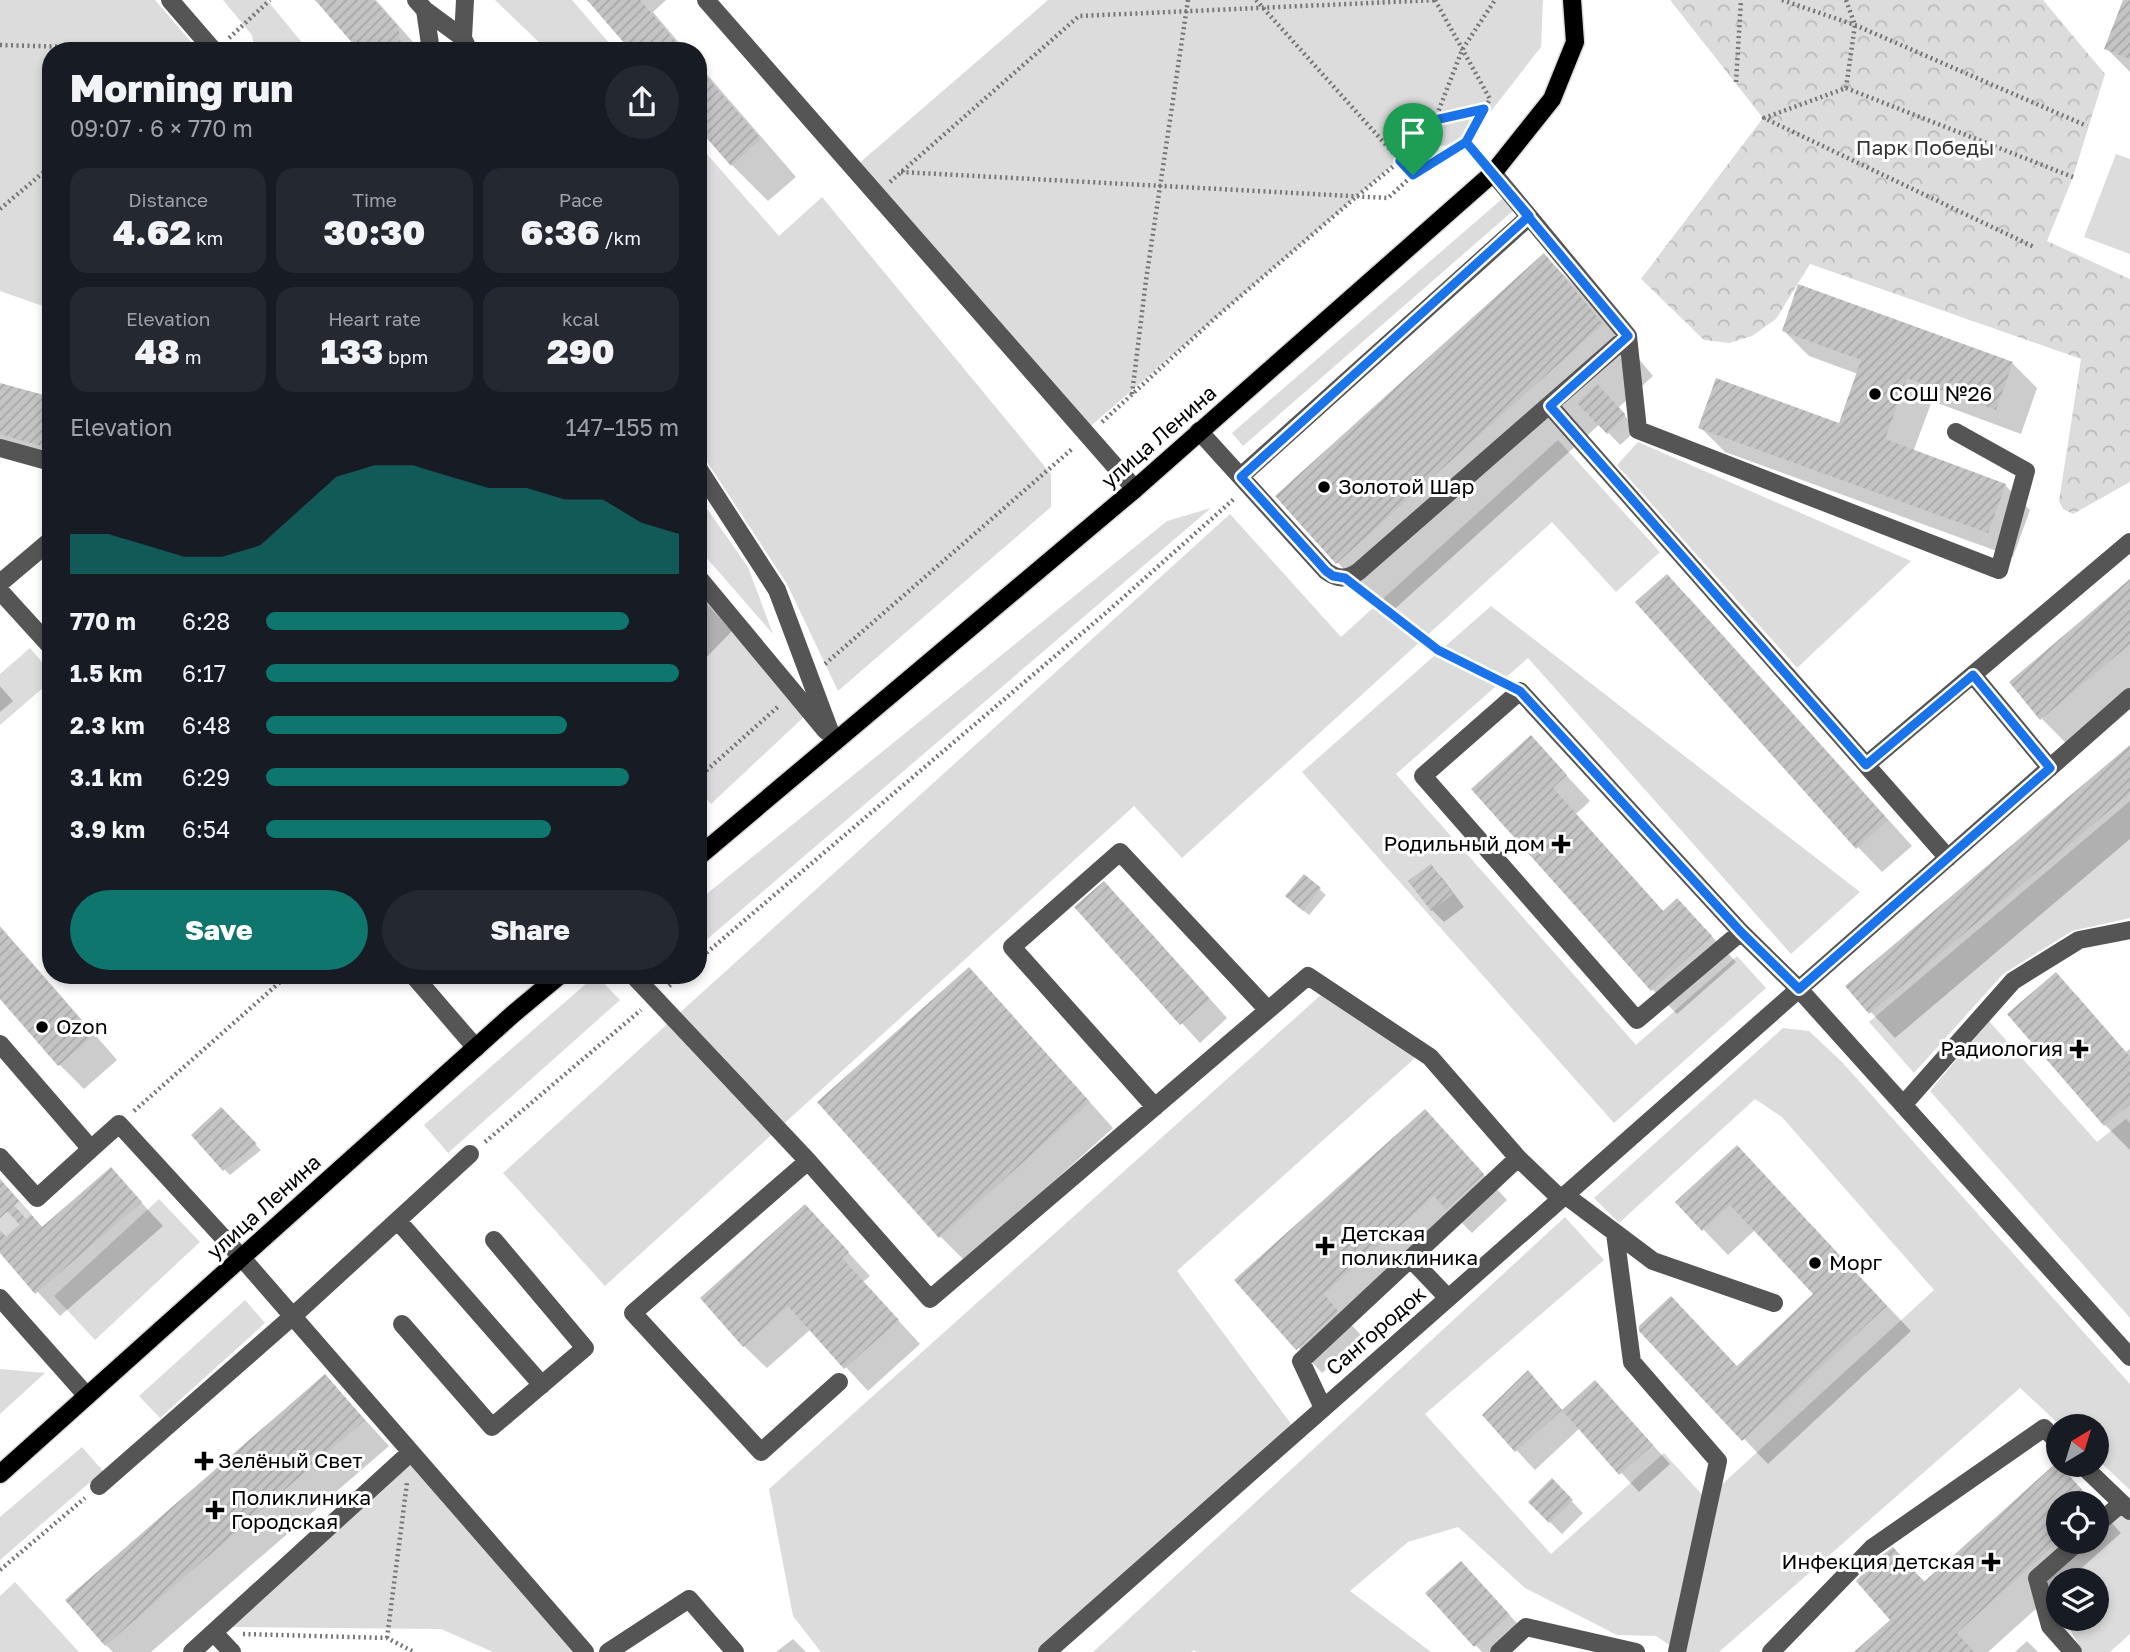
<!DOCTYPE html>
<html lang="en">
<head>
<meta charset="utf-8">
<style>
	:root { --surface:#171b24; --page:#242831; --text:#f1f3f6; --muted:#9ea1a6; --accent:#0f766e }
	body { margin:0; font-family:"Golos Text",sans-serif; background:var(--page); color:var(--text); height:100vh; display:flex; flex-direction:column; font-size:26px; white-space:nowrap }
	* { box-sizing:border-box; margin:0 }
	p { font-size:23px; color:var(--muted) }
	.icon { flex:none; width:38px; height:38px; fill:none; stroke:currentColor; stroke-width:2; stroke-linecap:round; stroke-linejoin:round }
	.map { position:relative; flex:1; overflow:hidden }
	.panel { position:absolute; left:42px; top:42px; width:665px; height:942px; display:flex; flex-direction:column; background:var(--surface); border-radius:28px; box-shadow:0 4px 10px #0003 }
	.panel>* { flex:none }
	.needle { width:46px; rotate:38deg }
	.buttons { position:absolute; left:2046px; top:1414px; display:grid; gap:14px }
	.buttons a { display:grid; place-items:center; width:63px; height:63px; border-radius:50%; background:var(--surface); box-shadow:0 4px 10px #0003; font-size:35px }
	.pin { position:absolute; display:grid; place-items:center; width:60px; height:60px; color:#fff; margin:-72px -30px; border-radius:50% 50% 50% 0; rotate:-45deg; box-shadow:0 0 7px #0007 }
	.pin .icon { rotate:45deg }
	.round { display:grid; place-items:center; flex:none; width:74px; height:74px; border-radius:37px; background:var(--page) }
	.head { display:flex; align-items:center; justify-content:space-between; height:119px; padding:0 28px }
	h1 { font-size:38px; font-weight:800; line-height:52px }
	.figures { display:grid; grid-template-columns:repeat(3,1fr); gap:10px; height:119px; padding:7px 28px }
	.figures div { display:grid; align-content:center; border-radius:18px; background:var(--page); text-align:center }
	.figures b { font-size:35px; font-weight:800 }
	.figures small { font-size:19px; font-weight:400 }
	.figures p { font-size:19px }
	.chart { height:196px; padding:14px 28px }
	.chart p { display:flex; justify-content:space-between }
	.chart svg { width:100%; height:126px; margin-top:7px; fill:var(--accent); opacity:.7 }
	.button { display:flex; gap:14px; margin-top:auto; padding:14px 28px }
	.button a { flex:1; height:80px; border-radius:42px; background:var(--accent); color:#fff; font-size:28px; font-weight:800; line-height:80px; text-align:center }
	.button a+a { background:var(--page); color:var(--text) }
	ul { padding:0 28px; list-style:none; font-size:23px }
	li { display:grid; grid-template-columns:112px 84px 1fr; align-items:center; height:52px }
	li i { height:18px; border-radius:9px; background:var(--accent) }
	.map>svg:first-child { display:block }
	.green { fill:#dcdcdc }
	.park { fill:url(#park-crowns) }
	.shadow { fill:#0003 }
	.building { fill:url(#building-hatch) }
	.lines { fill:none; stroke-linecap:round; stroke-linejoin:round }
	.minor-tunnel { stroke:#d9d9d9; stroke-width:18; stroke-dasharray:18 9; stroke-linecap:butt }
	.major-casing { stroke:#dbdbdb; stroke-width:21 }
	.path { stroke:#777; stroke-width:4.5; stroke-dasharray:2 3.5; stroke-linecap:butt }
	.minor { stroke:#555; stroke-width:18 }
	.major { stroke:#000; stroke-width:18 }
	.route-casing { stroke:#fff; stroke-width:14 }
	.route { stroke:#1a73e8; stroke-width:9 }
	.poi-dot { fill:#000; stroke:#fff; stroke-width:2.5 }
	.labels { text-anchor:middle; stroke-width:6; stroke-linejoin:round; paint-order:stroke }
	.park-label { font-size:21px; fill:#333; stroke:#fff }
	.poi-label { font-size:21px; fill:#000; stroke:#fff; text-anchor:start }
	.street-label { font-size:21px; fill:#000; stroke:#fff }
</style>
</head>
<body>
<div class="map">
<svg width="2130" height="1652" viewBox="0 0 2130 1652">
	<defs>
		<pattern id="park-crowns" width="20" height="18" patternUnits="userSpaceOnUse" patternTransform="scale(1.75)"><rect width="20" height="18" fill="#dcdcdc"/><path d="M2 6a3 3 0 1 1 6 0M12 15a3 3 0 1 1 6 0" fill="none" stroke="#bbb"/></pattern>
		<pattern id="building-hatch" width="6" height="6" patternUnits="userSpaceOnUse" patternTransform="scale(1.75)"><rect width="6" height="6" fill="#c4c4c4"/><path d="M-1 1l2-2M0 6l6-6M5 7l2-2" fill="none" stroke="#a7a7a7"/></pattern>
	</defs>
	<rect width="100%" height="100%" fill="#fff"/>
	<path class="green" d="M 0,0 L 155,0 L 199,51 L 51,51 L 51,309 L 0,291 Z
		M 223,0 L 267,0 L 309,51 L 255,51 L 252,35 Z
		M 495,0 L 572,0 L 616,51 L 548,51 Z
		M 1048,0 L 1543,0 L 1541,47 L 1467,142 L 1409,151 L 1086,430 L 857,165 Z
		M 698,144 L 779,236 L 822,197 L 1051,474 L 1051,507 L 838,691 L 787,584 L 698,448 Z
		M 2116,154 L 2130,159 L 2130,254 L 2084,237 Z
		M 1503,198 L 1514,210 L 1243,446 L 1232,433 Z
		M 1558,440 L 1660,552 L 1616,592 L 1552,522 L 1182,858 L 1134,806 L 605,1286 L 503,1173 L 1230,514 L 1341,637 Z
		M 1638,442 L 1911,561 L 1797,668 L 1617,465 Z
		M 698,496 L 748,567 L 773,634 L 698,548 Z
		M 1211,508 L 698,947 L 698,901 L 1167,521 Z
		M 704,601 L 807,714 L 711,804 L 698,790 L 698,607 Z
		M 1491,606 L 1860,892 L 1791,954 L 1528,658 L 1396,774 L 1636,1045 L 1737,956 L 1766,988 L 1614,1123 L 1302,772 Z
		M 30,648 L 51,673 L 51,681 L 0,725 L 0,674 Z
		M 2130,801 L 2130,918 L 2072,931 L 2003,974 L 1914,1073 L 1869,1022 Z
		M 596,975 L 620,1000 L 448,1153 L 424,1125 Z
		M 1322,994 L 1416,1057 L 1177,1271 L 1295,1429 L 1046,1652 L 821,1652 L 793,1616 L 769,1489 Z
		M 1989,1021 L 2097,1142 L 2126,1119 L 2130,1123 L 2130,1318 L 1930,1091 Z
		M 1783,1028 L 1809,1031 L 1842,1062 L 2130,1384 L 2130,1490 L 2097,1459 L 2096,1426 L 2061,1426 L 2020,1388 L 1719,1652 L 1680,1652 L 1656,1636 L 1617,1635 L 1525,1588 L 1458,1527 L 1408,1542 L 1350,1591 L 1431,1652 L 1196,1652 L 1195,1650 L 1191,1652 L 1093,1652 L 1565,1217 L 1604,1260 L 1425,1414 L 1551,1554 L 1664,1453 L 1706,1499 L 1934,1290 L 1782,1117 L 1755,1099 L 1619,1223 L 1594,1198 Z
		M 159,1199 L 200,1242 L 95,1340 L 54,1296 Z
		M 245,1300 L 265,1323 L 160,1418 L 139,1396 Z
		M 0,1369 L 45,1373 L 0,1414 Z
		M 82,1447 L 103,1471 L 0,1560 L 0,1517 Z
		M 410,1460 L 578,1652 L 493,1652 L 441,1629 L 229,1627 Z
		M 2123,1510 L 2130,1517 L 2130,1634 L 2110,1652 L 2083,1652 L 2064,1619 L 2096,1619 L 2096,1580 L 2058,1580 L 2058,1609 L 2043,1583 L 2088,1542 L 2096,1542 L 2097,1534 Z
		M 15,1582 L 79,1652 L 0,1652 L 0,1596 Z"/>
	<path class="park" d="M 1670,0 L 2043,0 L 2105,74 L 2073,177 L 2047,241 L 2130,279 L 2130,482 L 2073,514 L 2063,509 L 2059,501 L 2081,359 L 1810,264 L 1776,319 L 1752,336 L 1729,343 L 1704,340 L 1641,279 L 1763,118 Z"/>
	<path class="shadow" d="M 318,0 L 376,0 L 421,51 L 357,51 L 356,44 Z
		M 589,0 L 666,0 L 653,12 L 686,51 L 633,51 Z
		M 2130,9 L 2130,72 L 2107,49 Z
		M 500,44 L 506,51 L 493,51 Z
		M 698,64 L 796,177 L 768,201 L 732,165 L 698,126 Z
		M 1544,255 L 1595,306 L 1653,376 L 1618,408 L 1637,430 L 1620,445 L 1600,424 L 1389,614 L 1338,563 L 1277,496 Z
		M 1799,286 L 2013,364 L 2037,388 L 2021,434 L 1932,401 L 1913,452 L 2005,485 L 2030,510 L 2013,557 L 1725,452 L 1700,427 L 1840,425 L 1858,374 L 1809,356 L 1784,331 Z
		M 0,384 L 51,399 L 51,465 L 0,450 Z
		M 1667,576 L 1692,601 L 1912,846 L 1882,872 L 1858,847 Z
		M 2130,582 L 2130,689 L 2066,743 L 2042,719 Z
		M 698,590 L 732,631 L 699,665 L 698,664 Z
		M 0,686 L 13,701 L 0,712 Z
		M 51,723 L 51,733 L 46,727 Z
		M 1531,737 L 1590,801 L 1576,814 L 1664,912 L 1677,900 L 1736,962 L 1677,1014 L 1653,990 L 1473,789 Z
		M 2130,747 L 2130,839 L 1895,1038 L 1847,986 Z
		M 1431,867 L 1443,879 L 1464,907 L 1444,922 L 1432,910 Z
		M 1304,876 L 1326,895 L 1309,915 L 1293,902 Z
		M 1123,902 L 1227,1018 L 1200,1043 L 1077,907 Z
		M 0,926 L 117,1060 L 84,1089 L 59,1064 L 0,996 Z
		M 969,969 L 993,994 L 1113,1128 L 965,1261 L 940,1236 Z
		M 2056,974 L 2080,999 L 2126,1052 L 2130,1049 L 2130,1150 L 2105,1125 L 2009,1014 Z
		M 473,975 L 492,975 L 481,983 Z
		M 221,1110 L 261,1150 L 230,1175 L 225,1170 Z
		M 1425,1111 L 1507,1200 L 1472,1233 L 1459,1220 L 1347,1320 L 1362,1336 L 1322,1373 L 1236,1280 Z
		M 111,1170 L 163,1226 L 60,1316 L 0,1251 L 0,1179 L 43,1228 Z
		M 1761,1172 L 1911,1331 L 1768,1464 L 1641,1330 L 1737,1367 L 1815,1294 L 1755,1230 L 1728,1255 L 1677,1202 Z
		M 805,1206 L 870,1276 L 863,1282 L 920,1344 L 868,1391 L 811,1329 L 767,1368 L 744,1346 Z
		M 1528,1372 L 1563,1411 L 1613,1401 L 1670,1464 L 1639,1492 L 1580,1428 L 1535,1470 L 1484,1415 Z
		M 325,1376 L 389,1446 L 151,1652 L 113,1652 L 106,1645 Z
		M 2057,1465 L 2094,1503 L 2058,1503 L 2058,1542 L 2096,1542 L 2096,1506 L 2121,1533 L 2068,1580 L 2058,1580 L 2058,1589 L 1988,1652 L 1857,1652 L 1893,1620 L 1893,1549 L 1926,1583 Z
		M 1552,1481 L 1583,1513 L 1562,1534 L 1530,1502 Z
		M 1461,1563 L 1528,1635 L 1508,1652 L 1482,1652 L 1428,1593 Z
		M 793,1639 L 806,1652 L 776,1652 Z
		M 2027,1641 L 2038,1652 L 2015,1652 Z"/>
	<path class="building" d="M 315,0 L 374,0 L 398,26 L 402,51 L 355,51 L 354,45 Z
		M 587,0 L 640,0 L 684,51 L 631,51 Z
		M 2123,0 L 2130,0 L 2130,59 L 2104,49 Z
		M 698,67 L 761,139 L 731,166 L 698,128 Z
		M 1544,253 L 1603,324 L 1336,564 L 1275,496 Z
		M 1798,284 L 2013,362 L 1996,410 L 1907,378 L 1885,439 L 2006,484 L 1988,533 L 1698,428 L 1716,378 L 1839,423 L 1861,360 L 1782,331 Z
		M 0,383 L 51,397 L 51,449 L 0,434 Z
		M 1597,384 L 1625,414 L 1625,417 L 1607,434 L 1577,403 Z
		M 1667,574 L 1888,820 L 1856,849 L 1635,602 Z
		M 2130,579 L 2130,644 L 2040,720 L 2009,682 Z
		M 1531,735 L 1567,775 L 1553,788 L 1663,911 L 1677,898 L 1712,936 L 1651,991 L 1471,789 Z
		M 2130,745 L 2130,793 L 1869,1014 L 1845,986 Z
		M 1431,864 L 1453,894 L 1431,911 L 1408,881 Z
		M 1304,874 L 1321,888 L 1303,911 L 1285,896 Z
		M 1104,881 L 1210,999 L 1180,1025 L 1074,907 Z
		M 0,927 L 94,1035 L 58,1066 L 0,999 Z
		M 969,967 L 1090,1102 L 939,1238 L 817,1102 Z
		M 2056,972 L 2130,1057 L 2130,1104 L 2104,1126 L 2007,1014 Z
		M 221,1107 L 257,1144 L 223,1171 L 191,1135 Z
		M 1425,1109 L 1484,1174 L 1446,1209 L 1434,1196 L 1324,1294 L 1338,1311 L 1296,1350 L 1234,1280 Z
		M 1737,1145 L 1887,1306 L 1742,1441 L 1639,1331 L 1639,1326 L 1671,1296 L 1737,1366 L 1813,1294 L 1730,1205 L 1702,1231 L 1675,1202 Z
		M 111,1167 L 142,1202 L 35,1294 L 0,1253 L 0,1179 L 42,1227 Z
		M 805,1204 L 849,1252 L 842,1258 L 899,1320 L 844,1369 L 788,1306 L 743,1347 L 700,1298 Z
		M 1528,1370 L 1562,1410 L 1515,1452 L 1482,1415 Z
		M 325,1374 L 365,1420 L 105,1646 L 65,1600 Z
		M 1595,1380 L 1653,1445 L 1619,1475 L 1562,1410 Z
		M 2057,1462 L 2094,1503 L 2058,1503 L 2058,1542 L 1957,1633 L 1974,1652 L 1854,1652 L 1890,1620 L 1856,1581 L 1877,1559 L 1893,1547 L 1924,1582 Z
		M 1552,1478 L 1573,1500 L 1549,1523 L 1528,1502 Z
		M 1461,1561 L 1510,1615 L 1474,1647 L 1425,1593 Z"/>
	<g class="lines">
		<path class="minor-tunnel" d="M 0,1230 L 25,1208"/>
		<g class="major-casing">
			<path id="major" d="M 698,857 L 1135,489 L 1493,173 L 1552,99 L 1575,42 L 1572,0
				M 0,1474 L 512,1015 L 560,975"/>
		</g>
		<path class="path" d="M 1256,0 L 1413,175
			M 1435,0 L 1490,99 L 1467,142 L 1481,159
			M 1782,0 L 1855,25 L 2087,126
			M 1846,0 L 1855,25 L 1846,88 L 1764,118 L 2034,247
			M 229,38 L 270,0
			M 0,45 L 185,50
			M 1736,82 L 1741,0
			M 1846,88 L 2073,177
			M 1484,109 L 1435,120 L 1462,50 L 1495,0
			M 901,172 L 1388,198 L 1413,175 L 1467,142
			M 890,182 L 1079,16 L 1437,0
			M 0,209 L 51,166
			M 1132,394 L 1146,280 L 1188,0
			M 1102,422 L 1215,318 L 1356,197 L 1400,161 L 1435,120
			M 1362,591 L 1439,650 L 1501,681
			M 825,664 L 1072,449
			M 698,778 L 780,705
			M 698,960 L 1108,611 L 1235,498
			M 669,986 L 681,975
			M 134,1111 L 288,975
			M 485,1142 L 641,1010
			M 0,1570 L 85,1498
			M 243,1634 L 387,1638 L 414,1652
			M 387,1638 L 407,1483"/>
		<path class="minor" d="M 170,0 L 214,51
			M 416,0 L 425,10 L 431,51
			M 465,0 L 463,38 L 469,51
			M 706,0 L 1135,489
			M 425,10 L 463,38
			M 1628,336 L 1638,430 L 1999,570 L 2026,471 L 1956,432
			M 1550,406 L 1948,858
			M 1199,431 L 1326,571 C 1337,579 1346,580 1358,572 L 1628,336 L 1493,173
			M 0,448 L 51,462
			M 698,468 L 777,590 L 834,742
			M 1241,476 L 1529,217
			M 698,577 L 826,731
			M 0,583 L 51,540
			M 0,591 L 51,647
			M 1973,675 L 2050,768
			M 1866,765 L 2130,542
			M 1741,932 L 1637,1020 L 1423,776 L 1520,691 L 1741,932 L 1799,989 L 2130,1357
			M 413,975 L 476,1048
			M 633,975 L 808,1161 L 930,1299 L 1308,976 L 1430,1057 L 1518,1158
			M 0,1044 L 91,1149 L 119,1124 L 242,1258 L 585,1652
			M 1903,1105 L 2013,981 L 2079,940 L 2130,930
			M 1155,1107 L 1012,947 L 1120,852 L 1268,1010
			M 0,1157 L 37,1198 L 91,1149
			M 808,1161 L 633,1313 L 761,1452 L 839,1382
			M 1565,1195 L 1653,1261 L 1774,1303
			M 398,1221 L 542,1385
			M 1615,1233 L 1632,1362 L 1718,1461 L 1677,1652
			M 1411,1259 L 1448,1298
			M 0,1298 L 87,1396
			M 402,1324 L 492,1427 L 585,1348 L 494,1240
			M 1323,1408 L 1301,1361 L 1518,1158 L 1561,1199
			M 2082,1465 L 2130,1511
			M 99,1486 L 293,1316 L 470,1154
			M 2096,1525 L 2122,1503
			M 214,1633 L 232,1652
			M 192,1652 L 411,1452
			M 608,1652 L 689,1599 L 735,1652
			M 1047,1652 L 2130,697
			M 1499,1652 L 1526,1627 L 1636,1652
			M 1771,1652 L 1872,1548 L 2044,1428 L 2058,1442
			M 2073,1652 L 2050,1626 L 2037,1578 L 2078,1542"/>
		<use href="#major" class="major"/>
	</g>
	<g class="lines">
		<g class="route-casing">
			<path id="route" d="M 1413,175 L 1466,142 L 1529,216 L 1241,477 L 1326,571 L 1333,576 L 1345,578 L 1438,650 L 1520,691 L 1741,932 L 1799,989 L 2050,768 L 1973,675 L 1866,765 L 1550,406 L 1628,336 L 1466,142 L 1484,109 L 1435,120 L 1400,161 L 1413,175"/>
		</g>
		<use href="#route" class="route"/>
	</g>
	<g class="poi-dot">
		<circle cx="1875" cy="394" r="7"/>
		<circle cx="1324" cy="487" r="7"/>
		<path d="M1557.5 833.5h7v7h7v7h-7v7h-7v-7h-7v-7h7z"/>
		<circle cx="42" cy="1027" r="7"/>
		<path d="M2075.5 1038.5h7v7h7v7h-7v7h-7v-7h-7v-7h7z"/>
		<path d="M1321.5 1235.5h7v7h7v7h-7v7h-7v-7h-7v-7h7z"/>
		<circle cx="1815" cy="1263" r="7"/>
		<path d="M200.5 1450.5h7v7h7v7h-7v7h-7v-7h-7v-7h7z"/>
		<path d="M211.5 1499.5h7v7h7v7h-7v7h-7v-7h-7v-7h7z"/>
		<path d="M1987.5 1551.5h7v7h7v7h-7v7h-7v-7h-7v-7h7z"/>
	</g>
	<g class="labels">
		<g class="park-label">
			<text x="1925" y="155">Парк Победы</text>
		</g>
		<g class="poi-label">
			<text x="1889" y="401">СОШ №26</text>
			<text x="1338" y="494">Золотой Шар</text>
			<text x="1545" y="851" text-anchor="end">Родильный дом</text>
			<text x="56" y="1034">Ozon</text>
			<text x="2063" y="1056" text-anchor="end">Радиология</text>
			<text x="1341" y="1241">Детская<tspan x="1341" dy="24">поликлиника</tspan></text>
			<text x="1829" y="1270">Морг</text>
			<text x="218" y="1468">Зелёный Свет</text>
			<text x="231" y="1505">Поликлиника<tspan x="231" dy="24">Городская</tspan></text>
			<text x="1975" y="1569" text-anchor="end">Инфекция детская</text>
		</g>
		<g class="street-label">
			<text transform="translate(1159 437) rotate(-41)" y="7">улица Ленина</text>
			<text transform="translate(264 1207) rotate(-42)" y="7">улица Ленина</text>
			<text transform="translate(1376 1331) rotate(-41)" y="7">Сангородок</text>
		</g>
	</g>
</svg>
<div class="buttons">
<a><svg class="needle" viewBox="-14 -14 28 28"><path d="M0-13l5 13h-10z" fill="#e53935"/><path d="M0 13l5-13h-10z" fill="#9ea1a6"/></svg></a>
<a><svg class="icon" aria-label="locate" viewBox="0 0 24 24"><circle cx="12" cy="12" r="6"/><path d="M12 2v4M12 18v4M2 12h4M18 12h4"/></svg></a>
<a><svg class="icon" aria-label="layers" viewBox="0 0 24 24"><path d="M12 4l9 5-9 5-9-5zM3 14l9 5 9-5"/></svg></a>
</div>
<div class="pin" style="left:1413px;top:175px;background:#1e9e55"><svg class="icon" aria-label="arrive" viewBox="0 0 24 24"><path d="M6 21V4h12l-3 4 3 4H6"/></svg></div>
<section class="panel">
<div class="head"><div><h1>Morning run</h1><p>09:07 · 6 × 770 m</p></div><a class="round"><svg class="icon" aria-label="share" viewBox="0 0 24 24"><path d="M12 15V3M7 8l5-5 5 5M5 13v7h14v-7"/></svg></a></div>
<div class="figures">
<div><p>Distance</p><b>4.62<small> km</small></b></div>
<div><p>Time</p><b>30:30</b></div>
<div><p>Pace</p><b>6:36<small> /km</small></b></div>
</div>
<div class="figures">
<div><p>Elevation</p><b>48<small> m</small></b></div>
<div><p>Heart rate</p><b>133<small> bpm</small></b></div>
<div><p>kcal</p><b>290</b></div>
</div>
<div class="chart"><p><span>Elevation</span>147–155 m</p>
<svg viewBox="0 0 160 44" preserveAspectRatio="none"><path d="M0 44V30L10 30L20 34L30 38L40 38L50 34L60 22L70 10L80 6L90 6L100 10L110 14L120 14L130 18L140 18L150 26L160 30V44z"/></svg>
</div>
<ul>
<li><b>770 m</b>6:28<i style="width:88%"></i></li>
<li><b>1.5 km</b>6:17<i style="width:100%"></i></li>
<li><b>2.3 km</b>6:48<i style="width:73%"></i></li>
<li><b>3.1 km</b>6:29<i style="width:88%"></i></li>
<li><b>3.9 km</b>6:54<i style="width:69%"></i></li>
</ul>
<div class="button"><a>Save</a><a>Share</a></div>
</section>
</div>
</body>
</html>
